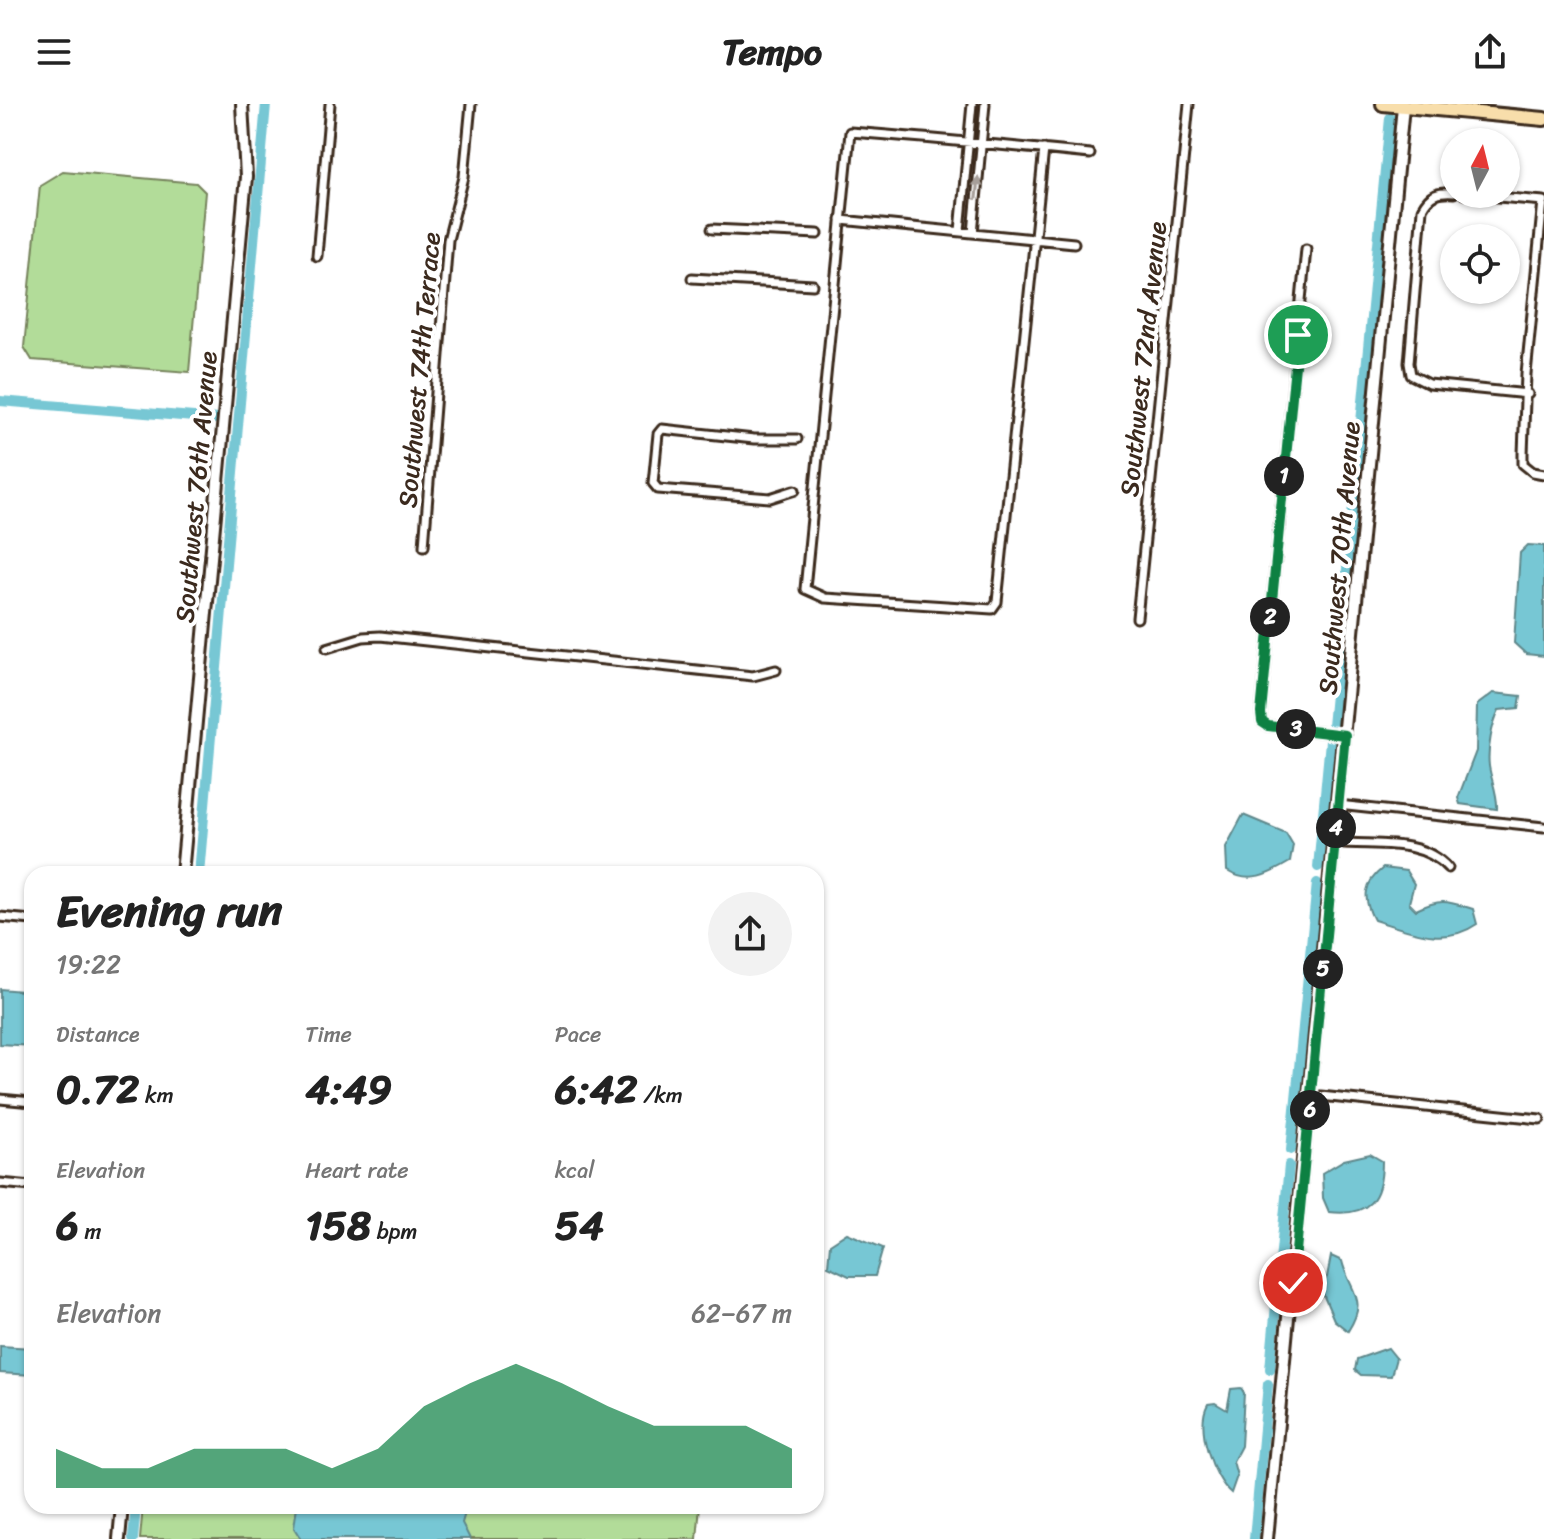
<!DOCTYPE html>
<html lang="en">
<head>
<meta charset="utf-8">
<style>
	:root { --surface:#fff; --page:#f2f2f2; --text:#222; --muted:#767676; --accent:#0b8043 }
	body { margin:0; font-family:Sriracha,sans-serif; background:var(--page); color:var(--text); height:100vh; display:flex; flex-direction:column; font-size:30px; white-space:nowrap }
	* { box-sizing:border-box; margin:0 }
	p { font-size:26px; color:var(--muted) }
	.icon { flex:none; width:44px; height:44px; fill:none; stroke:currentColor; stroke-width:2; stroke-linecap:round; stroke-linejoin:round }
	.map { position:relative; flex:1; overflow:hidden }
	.panel { position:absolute; left:24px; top:762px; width:800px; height:648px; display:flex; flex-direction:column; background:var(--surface); border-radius:24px; box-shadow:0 2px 6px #0004 }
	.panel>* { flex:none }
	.needle { width:52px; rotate:7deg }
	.buttons { position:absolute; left:1440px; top:24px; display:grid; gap:16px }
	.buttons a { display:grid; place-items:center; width:80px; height:80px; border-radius:50%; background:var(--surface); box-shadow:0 2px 6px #0004; font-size:40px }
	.pin { position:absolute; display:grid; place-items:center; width:68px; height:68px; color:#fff; margin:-34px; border:4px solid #fff; border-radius:50%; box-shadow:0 2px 8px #0007 }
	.km { position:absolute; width:40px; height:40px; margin:-20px; border-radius:50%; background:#222; color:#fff; font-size:22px; line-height:40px; text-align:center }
	.round { display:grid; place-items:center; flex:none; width:84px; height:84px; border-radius:42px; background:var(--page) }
	.headline { display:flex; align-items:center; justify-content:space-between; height:136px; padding:0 32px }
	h1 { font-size:44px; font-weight:700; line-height:60px }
	.stats { display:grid; grid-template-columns:repeat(3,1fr); gap:12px; height:136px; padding:8px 32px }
	.stats div { display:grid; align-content:center }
	.stats b { font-size:40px; font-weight:700 }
	.stats small { font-size:22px; font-weight:400 }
	.stats p { font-size:22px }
	.chart { height:224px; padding:16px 32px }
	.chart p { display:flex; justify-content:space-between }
	.chart svg { width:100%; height:144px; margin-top:8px; fill:var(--accent); opacity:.7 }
	header { display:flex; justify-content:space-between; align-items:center; height:104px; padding:0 32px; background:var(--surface); font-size:36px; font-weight:700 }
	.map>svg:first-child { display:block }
	.green { fill:#b2dc99; stroke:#76835c; stroke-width:2 }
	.water { fill:#77c7d4; stroke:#5f888b; stroke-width:2 }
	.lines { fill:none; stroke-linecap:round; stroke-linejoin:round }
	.canal { stroke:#77c7d4; stroke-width:10 }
	.street-casing { stroke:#3b2a1e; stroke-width:13 }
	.secondary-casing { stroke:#3b2a1e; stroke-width:16 }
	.primary-casing { stroke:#3b2a1e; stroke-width:18 }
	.street { stroke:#fff; stroke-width:7 }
	.secondary { stroke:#fff; stroke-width:10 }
	.primary { stroke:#f8deab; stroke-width:12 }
	.oneway { fill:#a79f9a }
	.route-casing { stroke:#fff; stroke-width:16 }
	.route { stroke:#0b8043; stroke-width:10 }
	.labels { text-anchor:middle; stroke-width:8; stroke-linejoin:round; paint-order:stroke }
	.street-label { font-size:26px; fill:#3b2a1e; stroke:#fff }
</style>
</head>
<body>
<header><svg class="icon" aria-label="menu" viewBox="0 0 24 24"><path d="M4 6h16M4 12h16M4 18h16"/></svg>Tempo<svg class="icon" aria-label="share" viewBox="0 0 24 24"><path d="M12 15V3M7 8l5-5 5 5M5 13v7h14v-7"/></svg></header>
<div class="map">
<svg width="1544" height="1435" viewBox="0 0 1544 1435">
	<rect width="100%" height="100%" fill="#fff"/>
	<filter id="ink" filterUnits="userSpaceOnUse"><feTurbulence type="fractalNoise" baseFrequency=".0125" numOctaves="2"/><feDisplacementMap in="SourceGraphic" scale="16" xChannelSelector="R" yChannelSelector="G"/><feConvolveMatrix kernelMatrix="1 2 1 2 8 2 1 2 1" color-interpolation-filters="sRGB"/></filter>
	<g filter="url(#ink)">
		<path class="green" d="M 63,67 L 196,79 L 205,88 L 189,268 L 32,256 L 24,243 L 40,81 Z
			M 143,1402 L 700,1402 L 697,1435 L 140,1435 Z"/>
		<path class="water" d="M 1528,441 L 1544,442 L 1544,552 L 1526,550 L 1514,539 L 1520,449 Z
			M 1493,589 L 1521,592 L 1519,604 L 1499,606 C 1492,620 1487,646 1489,662 C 1491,676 1498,690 1497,705 L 1460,700 L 1458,694 L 1476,647 L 1477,601 Z
			M 1243,711 L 1286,729 L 1293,741 L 1290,758 C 1268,771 1250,781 1227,767 L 1226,743 Z
			M 1383,764 L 1406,767 L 1414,780 L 1409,799 L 1416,806 C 1441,794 1447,797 1473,805 L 1477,820 C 1444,843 1410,827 1374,816 C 1362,794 1364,779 1383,764 Z
			M 0,885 L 32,888 L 32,942 L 0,940 Z
			M 1370,1050 L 1382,1057 C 1382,1095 1369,1113 1329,1108 L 1323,1094 L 1322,1069 L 1344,1056 Z
			M 847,1129 L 883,1144 L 875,1172 L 849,1172 L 828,1162 L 830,1140 Z
			M 1331,1152 L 1342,1157 C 1350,1189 1369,1194 1348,1227 L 1334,1216 L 1320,1183 L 1327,1173 Z
			M 0,1242 L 32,1244 L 32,1271 L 0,1269 Z
			M 1388,1244 L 1396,1254 L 1391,1272 L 1361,1271 L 1355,1266 L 1357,1255 Z
			M 1241,1284 L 1244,1289 L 1241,1342 L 1233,1357 L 1237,1372 L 1231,1389 C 1213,1374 1195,1323 1208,1300 L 1215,1299 L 1227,1306 L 1231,1285 Z
			M 297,1402 L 467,1402 L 462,1419 L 470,1435 L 301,1435 L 294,1424 Z"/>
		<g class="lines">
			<path class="canal" d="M 0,297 L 218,315
				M 1332,622 L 1390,14
				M 1318,763 L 1330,637
				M 199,770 L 266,0
				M 1291,1046 L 1317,779
				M 1270,1265 L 1289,1061
				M 133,1435 L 136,1402
				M 1254,1435 L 1268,1280"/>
			<g class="street-casing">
				<path id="street" d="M 1044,45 L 997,498 L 992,505 L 825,494 L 805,485 L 850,28 C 930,34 1010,42 1090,50
					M 1454,89 C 1438,88 1430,90 1422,105 L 1409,259 L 1411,271 L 1429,280 L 1528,290
					M 1464,90 L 1544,97
					M 1543,97 L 1526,270 L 1523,350 L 1523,360 L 1533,368 L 1544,370
					M 841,116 L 1074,139
					M 712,125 L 818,130
					M 960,127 L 972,0
					M 973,129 L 985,0
					M 1306,145 L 1261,609 L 1262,618 L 1268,622 L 1345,631
					M 317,152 L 330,0
					M 692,174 L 813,181
					M 795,386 L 770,394 L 658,385 L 653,379 L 658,330 L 662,325 L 754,335 L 797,335
					M 424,442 L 448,136 L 464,73 L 471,0
					M 1137,514 L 1189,0
					M 327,544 L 363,533 L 380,532 L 753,572 L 776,566
					M 1338,701 L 1544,723
					M 1335,738 C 1373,743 1421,733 1448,764
					M 0,813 L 32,816
					M 1311,991 L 1540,1015
					M 0,995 L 32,998
					M 0,1079 L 32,1082"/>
			</g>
			<g class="secondary-casing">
				<path id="secondary" d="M 182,770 L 246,73 L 242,0
					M 119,1435 L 122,1402
					M 1267,1435 L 1403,2"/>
			</g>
			<g class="primary-casing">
				<path id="primary" d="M 1383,0 L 1544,15"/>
			</g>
			<use href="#street" class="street"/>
			<use href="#secondary" class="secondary"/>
			<use href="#primary" class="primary"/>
		</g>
		<defs><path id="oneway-solid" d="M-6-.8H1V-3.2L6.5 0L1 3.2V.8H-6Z" transform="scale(2)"/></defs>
		<use class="oneway" href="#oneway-solid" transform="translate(977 84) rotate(-84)"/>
	</g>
	<g class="lines" filter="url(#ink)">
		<g class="route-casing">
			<path id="route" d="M 1293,1179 L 1345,631 L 1268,622 L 1262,618 L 1261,609 L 1298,231"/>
		</g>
		<use href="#route" class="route"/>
	</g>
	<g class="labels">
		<g class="street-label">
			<text transform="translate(1143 255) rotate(-84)" y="9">Southwest 72nd Avenue</text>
			<text transform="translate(419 266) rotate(-85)" y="9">Southwest 74th Terrace</text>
			<text transform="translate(196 383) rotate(-85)" y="9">Southwest 76th Avenue</text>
			<text transform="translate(1339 454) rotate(-85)" y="9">Southwest 70th Avenue</text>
		</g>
	</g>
</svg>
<div class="buttons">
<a><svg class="needle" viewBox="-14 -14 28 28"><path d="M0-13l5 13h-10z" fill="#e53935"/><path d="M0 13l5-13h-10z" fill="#767676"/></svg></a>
<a><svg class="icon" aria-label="locate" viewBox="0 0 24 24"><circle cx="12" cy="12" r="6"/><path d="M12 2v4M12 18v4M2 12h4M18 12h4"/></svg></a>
</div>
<div class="pin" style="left:1298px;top:231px;background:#1e9e55"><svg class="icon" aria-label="arrive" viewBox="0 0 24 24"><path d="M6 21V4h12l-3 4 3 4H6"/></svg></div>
<div class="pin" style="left:1293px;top:1179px;background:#d93025"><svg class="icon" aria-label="check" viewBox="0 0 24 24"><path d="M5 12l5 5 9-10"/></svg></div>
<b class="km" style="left:1284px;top:372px">1</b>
<b class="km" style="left:1270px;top:513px">2</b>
<b class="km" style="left:1296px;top:625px">3</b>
<b class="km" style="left:1336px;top:724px">4</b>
<b class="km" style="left:1323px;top:865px">5</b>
<b class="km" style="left:1310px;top:1006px">6</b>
<section class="panel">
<div class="headline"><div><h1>Evening run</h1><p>19:22</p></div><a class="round"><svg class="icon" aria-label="share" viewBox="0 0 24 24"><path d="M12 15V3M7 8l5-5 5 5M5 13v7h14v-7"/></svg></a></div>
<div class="stats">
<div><p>Distance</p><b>0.72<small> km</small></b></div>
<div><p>Time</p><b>4:49</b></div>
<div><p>Pace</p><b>6:42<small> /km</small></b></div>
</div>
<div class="stats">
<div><p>Elevation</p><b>6<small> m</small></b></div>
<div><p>Heart rate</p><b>158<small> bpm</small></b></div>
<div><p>kcal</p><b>54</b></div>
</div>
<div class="chart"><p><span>Elevation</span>62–67 m</p>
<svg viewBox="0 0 160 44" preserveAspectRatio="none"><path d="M0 44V32L10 38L20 38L30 32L40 32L50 32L60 38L70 32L80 19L90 12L100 6L110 12L120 19L130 25L140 25L150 25L160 32V44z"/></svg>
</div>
</section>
</div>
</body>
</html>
